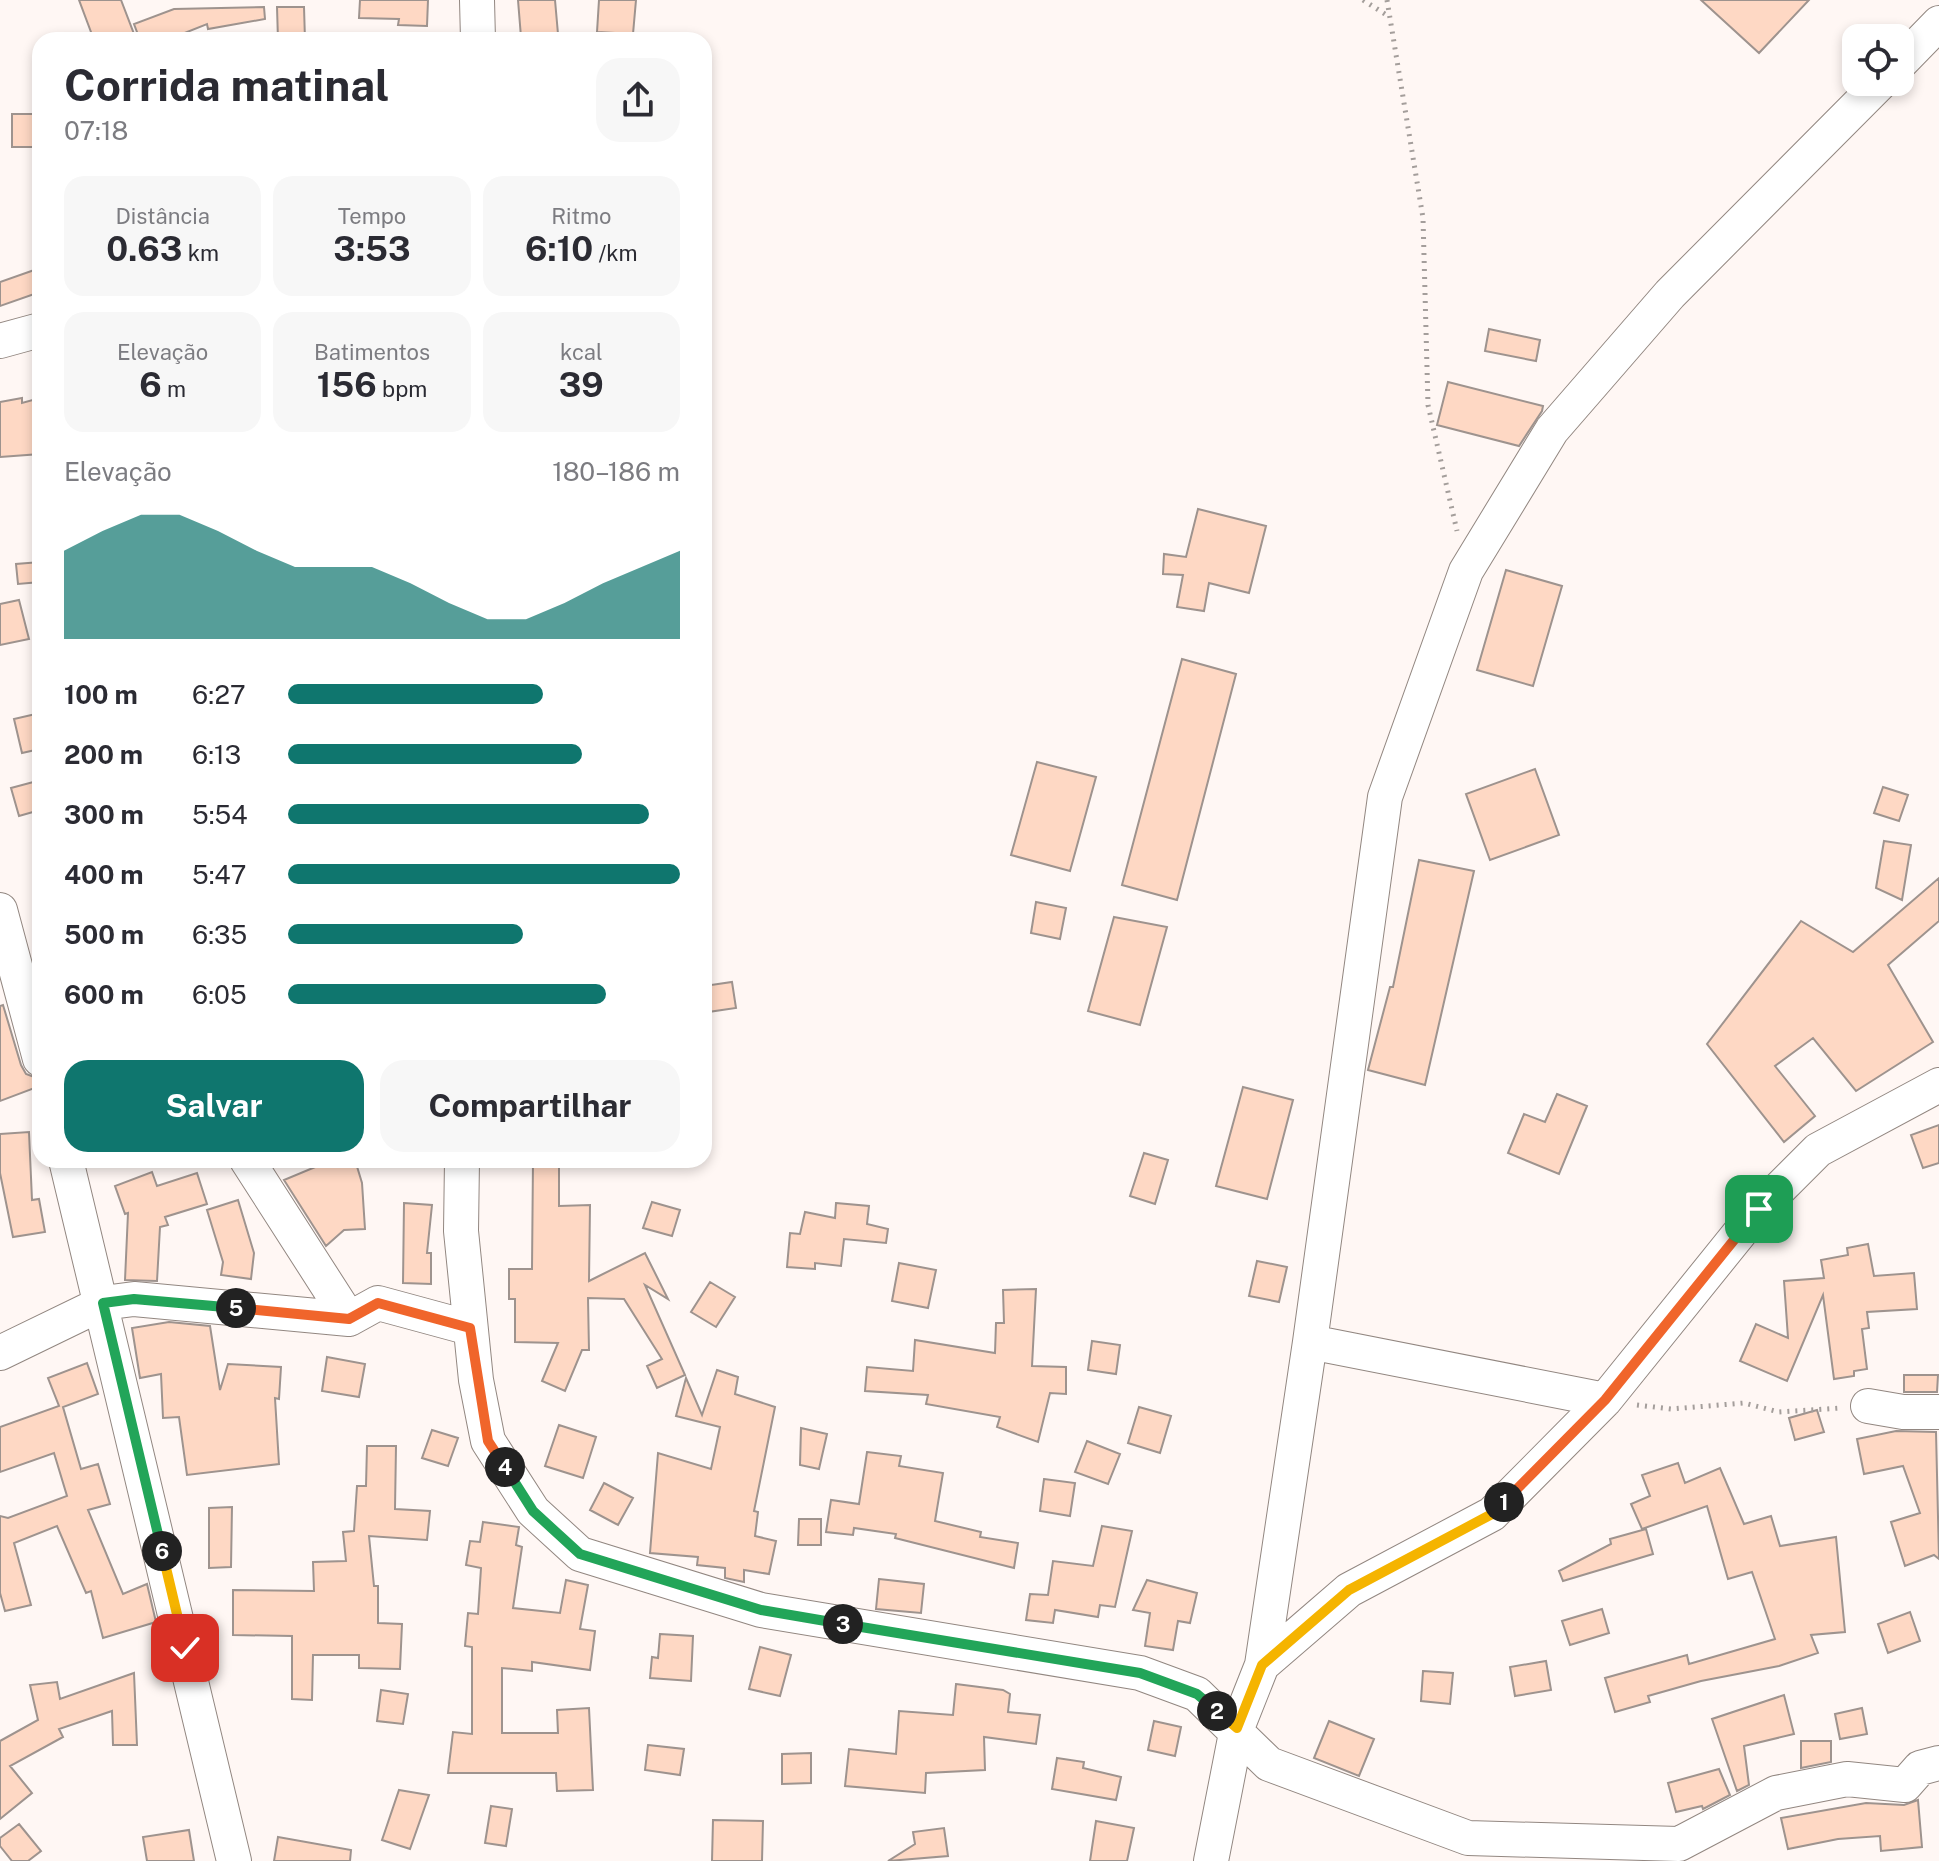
<!DOCTYPE html>
<html lang="pt">
<head>
<meta charset="utf-8">
<style>
	:root { --surface:#fff; --page:#f7f7f7; --text:#2b2b33; --muted:#7c7c81; --accent:#0f766e }
	body { margin:0; font-family:"Public Sans",sans-serif; background:var(--page); color:var(--text); height:100vh; display:flex; flex-direction:column; font-size:30px; white-space:nowrap }
	* { box-sizing:border-box; margin:0 }
	p { font-size:26px; color:var(--muted) }
	.icon { flex:none; width:44px; height:44px; fill:none; stroke:currentColor; stroke-width:2; stroke-linecap:round; stroke-linejoin:round }
	.map { position:relative; flex:1; overflow:hidden }
	.drawer { position:absolute; left:32px; top:32px; width:680px; height:1136px; display:flex; flex-direction:column; background:var(--surface); border-radius:24px; box-shadow:0 4px 12px #0003 }
	.drawer>* { flex:none }
	.tools { position:absolute; left:1842px; top:24px; display:grid; gap:16px }
	.tools a { display:grid; place-items:center; width:72px; height:72px; border-radius:16px; background:var(--surface); box-shadow:0 4px 12px #0003; font-size:40px }
	.pin { position:absolute; display:grid; place-items:center; width:68px; height:68px; color:#fff; margin:-34px; border-radius:16px; box-shadow:0 4px 12px #0006 }
	.km { position:absolute; width:40px; height:40px; margin:-20px; border-radius:50%; background:#222; color:#fff; font-size:22px; line-height:40px; text-align:center }
	.round { display:grid; place-items:center; flex:none; width:84px; height:84px; border-radius:24px; background:var(--page) }
	.overview { display:flex; align-items:center; justify-content:space-between; height:136px; padding:0 32px }
	h1 { font-size:44px; font-weight:700; line-height:60px }
	.stats { display:grid; grid-template-columns:repeat(3,1fr); gap:12px; height:136px; padding:8px 32px }
	.stats div { display:grid; align-content:center; border-radius:20px; background:var(--page); text-align:center }
	.stats b { font-size:34px; font-weight:700 }
	.stats small { font-size:22px; font-weight:400 }
	.stats p { font-size:22px }
	.chart { height:224px; padding:16px 32px }
	.chart p { display:flex; justify-content:space-between }
	.chart svg { width:100%; height:144px; margin-top:8px; fill:var(--accent); opacity:.7 }
	.primary-button { display:flex; gap:16px; margin-top:auto; padding:16px 32px }
	.primary-button a { flex:1; height:92px; border-radius:24px; background:var(--accent); color:#fff; font-size:32px; font-weight:700; line-height:92px; text-align:center }
	.primary-button a+a { background:var(--page); color:var(--text) }
	ul { padding:0 32px; list-style:none; font-size:26px }
	li { display:grid; grid-template-columns:128px 96px 1fr; align-items:center; height:60px }
	li i { height:20px; border-radius:10px; background:var(--accent) }
	.map>svg:first-child { display:block }
	.building { fill:#fed8c4; stroke:#9e938e; stroke-width:2 }
	.lines { fill:none; stroke-linecap:round; stroke-linejoin:round }
	.minor-casing { stroke:#928781; stroke-width:36 }
	.path { stroke:#a49e9b; stroke-width:5; stroke-dasharray:2 6; stroke-linecap:butt }
	.minor { stroke:#fff; stroke-width:34 }
	.split-1-casing { stroke:#fff; stroke-width:16 }
	.split-2-casing { stroke:#fff; stroke-width:16 }
	.split-3-casing { stroke:#fff; stroke-width:16 }
	.split-4-casing { stroke:#fff; stroke-width:16 }
	.split-5-casing { stroke:#fff; stroke-width:16 }
	.split-6-casing { stroke:#fff; stroke-width:16 }
	.split-7-casing { stroke:#fff; stroke-width:16 }
	.split-1 { stroke:#f0652b; stroke-width:10 }
	.split-2 { stroke:#f5b400; stroke-width:10 }
	.split-3 { stroke:#22a559; stroke-width:10 }
	.split-4 { stroke:#22a559; stroke-width:10 }
	.split-5 { stroke:#f0652b; stroke-width:10 }
	.split-6 { stroke:#22a559; stroke-width:10 }
	.split-7 { stroke:#f5b400; stroke-width:10 }
</style>
</head>
<body>
<div class="map">
<svg width="1939" height="1861" viewBox="0 0 1939 1861">
	<rect width="100%" height="100%" fill="#fff7f4"/>
	<path class="building" d="M 79,0 L 121,0 L 134,34 L 118,40 L 94,40 Z
		M 360,0 L 428,0 L 427,26 L 398,25 L 399,19 L 359,18 Z
		M 518,0 L 555,0 L 558,34 L 521,37 Z
		M 599,0 L 636,0 L 633,34 L 597,32 Z
		M 1701,0 L 1809,0 L 1759,53 Z
		M 264,7 L 265,19 L 208,29 L 207,24 L 167,40 L 140,40 L 134,24 L 174,9 Z
		M 277,7 L 304,7 L 305,40 L 278,40 Z
		M 12,114 L 34,114 L 35,147 L 12,147 Z
		M 40,268 L 40,292 L 0,306 L 0,282 Z
		M 1489,329 L 1540,340 L 1536,361 L 1485,351 Z
		M 1448,382 L 1543,406 L 1542,411 L 1519,446 L 1437,425 Z
		M 22,398 L 22,403 L 40,398 L 40,454 L 0,457 L 0,402 Z
		M 1198,509 L 1266,526 L 1249,593 L 1209,583 L 1204,611 L 1177,607 L 1183,575 L 1163,574 L 1164,554 L 1186,557 Z
		M 40,562 L 40,582 L 18,584 L 16,564 Z
		M 1506,570 L 1562,586 L 1533,686 L 1477,670 Z
		M 19,600 L 29,639 L 0,645 L 0,604 Z
		M 1182,659 L 1236,674 L 1177,900 L 1122,885 Z
		M 40,713 L 40,749 L 22,753 L 14,719 Z
		M 1037,762 L 1096,777 L 1070,871 L 1011,855 Z
		M 1535,769 L 1559,835 L 1490,860 L 1466,794 Z
		M 37,781 L 40,810 L 19,816 L 11,788 Z
		M 1883,787 L 1908,795 L 1899,821 L 1874,813 Z
		M 1884,841 L 1911,845 L 1902,900 L 1876,888 Z
		M 1419,860 L 1474,871 L 1425,1085 L 1368,1070 L 1390,987 L 1393,987 Z
		M 1939,878 L 1939,921 L 1888,965 L 1933,1042 L 1856,1091 L 1813,1038 L 1775,1066 L 1815,1116 L 1784,1142 L 1707,1044 L 1801,921 L 1853,952 Z
		M 1036,902 L 1066,908 L 1060,939 L 1031,933 Z
		M 1114,917 L 1167,927 L 1140,1025 L 1088,1011 Z
		M 732,982 L 736,1008 L 708,1012 L 704,986 Z
		M 3,1005 L 21,1065 L 26,1074 L 37,1078 L 40,1086 L 0,1101 L 0,1006 Z
		M 1243,1087 L 1293,1100 L 1267,1199 L 1216,1186 Z
		M 1557,1094 L 1587,1106 L 1559,1174 L 1508,1153 L 1524,1114 L 1545,1122 Z
		M 1939,1125 L 1939,1163 L 1923,1168 L 1911,1135 Z
		M 29,1132 L 32,1200 L 39,1199 L 45,1232 L 13,1237 L 0,1173 L 0,1134 Z
		M 1144,1153 L 1168,1160 L 1155,1204 L 1130,1196 Z
		M 332,1160 L 355,1160 L 362,1183 L 365,1229 L 344,1230 L 326,1246 L 284,1180 Z
		M 533,1160 L 559,1160 L 559,1206 L 590,1205 L 589,1281 L 645,1253 L 668,1299 L 645,1285 L 685,1375 L 657,1388 L 647,1366 L 662,1359 L 624,1299 L 588,1298 L 589,1350 L 582,1350 L 565,1391 L 542,1381 L 558,1343 L 515,1342 L 515,1299 L 509,1299 L 509,1269 L 532,1269 Z
		M 152,1172 L 157,1186 L 197,1173 L 207,1204 L 165,1217 L 168,1225 L 160,1227 L 157,1281 L 125,1280 L 128,1213 L 125,1214 L 115,1186 Z
		M 238,1200 L 254,1253 L 251,1279 L 221,1275 L 223,1262 L 207,1210 Z
		M 652,1202 L 680,1210 L 672,1236 L 643,1228 Z
		M 404,1203 L 432,1205 L 427,1253 L 431,1253 L 431,1284 L 403,1283 Z
		M 836,1203 L 869,1206 L 867,1224 L 888,1229 L 886,1243 L 844,1239 L 841,1266 L 815,1263 L 815,1269 L 787,1267 L 790,1233 L 800,1234 L 805,1212 L 835,1218 Z
		M 1868,1244 L 1874,1276 L 1914,1273 L 1917,1309 L 1867,1312 L 1869,1328 L 1862,1329 L 1867,1369 L 1854,1371 L 1854,1376 L 1834,1379 L 1823,1295 L 1787,1381 L 1740,1361 L 1756,1324 L 1788,1338 L 1784,1281 L 1824,1278 L 1821,1260 L 1848,1255 L 1847,1248 Z
		M 1257,1261 L 1287,1267 L 1279,1302 L 1249,1296 Z
		M 899,1263 L 936,1270 L 928,1308 L 892,1301 Z
		M 710,1282 L 735,1297 L 716,1327 L 691,1312 Z
		M 1036,1289 L 1032,1366 L 1066,1367 L 1066,1394 L 1050,1393 L 1038,1442 L 997,1427 L 1000,1417 L 926,1404 L 928,1395 L 865,1391 L 867,1367 L 913,1371 L 915,1340 L 995,1353 L 996,1323 L 1004,1323 L 1003,1290 Z
		M 169,1322 L 210,1326 L 220,1390 L 228,1364 L 281,1367 L 279,1399 L 275,1398 L 279,1464 L 187,1475 L 179,1417 L 163,1418 L 161,1374 L 140,1378 L 132,1328 Z
		M 1092,1341 L 1120,1345 L 1116,1374 L 1088,1370 Z
		M 327,1357 L 365,1364 L 359,1397 L 322,1391 Z
		M 87,1363 L 98,1394 L 63,1407 L 81,1469 L 98,1464 L 110,1504 L 88,1510 L 123,1594 L 147,1584 L 156,1622 L 103,1638 L 91,1591 L 86,1593 L 57,1526 L 14,1543 L 31,1605 L 5,1611 L 0,1593 L 0,1516 L 8,1518 L 67,1496 L 54,1453 L 0,1472 L 0,1427 L 59,1406 L 48,1378 Z
		M 717,1370 L 738,1377 L 735,1394 L 775,1407 L 754,1511 L 758,1512 L 755,1536 L 776,1541 L 769,1574 L 744,1570 L 744,1582 L 725,1578 L 725,1568 L 697,1565 L 698,1557 L 650,1553 L 658,1453 L 711,1469 L 720,1427 L 676,1416 L 686,1378 L 702,1415 Z
		M 1904,1375 L 1938,1375 L 1937,1392 L 1904,1392 Z
		M 1139,1407 L 1171,1416 L 1160,1453 L 1128,1443 Z
		M 1817,1410 L 1824,1432 L 1795,1440 L 1789,1418 Z
		M 559,1425 L 596,1437 L 583,1478 L 545,1466 Z
		M 801,1428 L 827,1434 L 819,1469 L 800,1465 Z
		M 432,1430 L 458,1438 L 448,1466 L 422,1458 Z
		M 1896,1431 L 1936,1432 L 1939,1559 L 1934,1555 L 1905,1566 L 1891,1522 L 1920,1513 L 1903,1466 L 1864,1474 L 1857,1439 Z
		M 1087,1441 L 1120,1454 L 1108,1484 L 1075,1472 Z
		M 367,1446 L 396,1446 L 395,1509 L 430,1511 L 427,1540 L 369,1536 L 374,1586 L 378,1586 L 378,1623 L 402,1624 L 400,1669 L 359,1668 L 359,1655 L 313,1655 L 312,1700 L 292,1699 L 292,1636 L 233,1635 L 233,1590 L 314,1591 L 313,1562 L 346,1561 L 343,1532 L 354,1531 L 357,1486 L 366,1486 Z
		M 867,1452 L 901,1456 L 899,1466 L 943,1473 L 935,1521 L 981,1532 L 980,1537 L 1018,1543 L 1014,1568 L 895,1538 L 896,1534 L 854,1528 L 853,1535 L 826,1532 L 831,1500 L 859,1504 Z
		M 1678,1463 L 1685,1483 L 1720,1468 L 1744,1524 L 1771,1516 L 1780,1546 L 1836,1537 L 1845,1632 L 1811,1635 L 1818,1653 L 1779,1666 L 1701,1681 L 1648,1696 L 1650,1702 L 1615,1712 L 1605,1678 L 1687,1655 L 1689,1664 L 1775,1639 L 1752,1572 L 1728,1579 L 1707,1506 L 1642,1529 L 1631,1504 L 1650,1496 L 1642,1475 Z
		M 1044,1479 L 1075,1483 L 1070,1516 L 1040,1511 Z
		M 604,1483 L 633,1498 L 618,1525 L 590,1510 Z
		M 232,1507 L 231,1567 L 209,1568 L 209,1508 Z
		M 799,1519 L 821,1519 L 821,1545 L 798,1545 Z
		M 483,1522 L 519,1527 L 516,1545 L 522,1547 L 513,1608 L 560,1613 L 566,1580 L 588,1585 L 580,1629 L 595,1631 L 590,1670 L 532,1662 L 532,1671 L 502,1668 L 502,1733 L 558,1733 L 557,1710 L 589,1708 L 593,1790 L 557,1791 L 556,1773 L 448,1773 L 453,1732 L 472,1734 L 472,1647 L 465,1646 L 468,1613 L 478,1614 L 481,1568 L 466,1565 L 470,1541 L 480,1542 Z
		M 1102,1526 L 1132,1531 L 1115,1607 L 1100,1605 L 1098,1617 L 1055,1610 L 1053,1623 L 1026,1620 L 1030,1594 L 1048,1595 L 1053,1561 L 1093,1566 Z
		M 1646,1529 L 1653,1554 L 1563,1581 L 1559,1571 L 1611,1544 L 1610,1539 Z
		M 879,1579 L 924,1584 L 921,1613 L 876,1609 Z
		M 1147,1580 L 1197,1593 L 1190,1623 L 1178,1621 L 1173,1650 L 1145,1646 L 1150,1613 L 1133,1610 Z
		M 1602,1609 L 1609,1633 L 1570,1645 L 1562,1621 Z
		M 1910,1612 L 1920,1641 L 1888,1653 L 1878,1624 Z
		M 660,1634 L 693,1636 L 691,1681 L 650,1678 L 652,1657 L 658,1658 Z
		M 760,1647 L 791,1655 L 780,1696 L 749,1689 Z
		M 1546,1661 L 1551,1690 L 1515,1696 L 1510,1667 Z
		M 1423,1671 L 1453,1673 L 1450,1704 L 1421,1701 Z
		M 134,1673 L 137,1745 L 113,1745 L 112,1711 L 59,1729 L 63,1737 L 10,1766 L 32,1793 L 0,1819 L 0,1741 L 38,1720 L 30,1685 L 57,1682 L 60,1699 Z
		M 956,1684 L 1003,1690 L 1010,1694 L 1008,1712 L 1040,1715 L 1036,1744 L 984,1737 L 985,1770 L 926,1773 L 925,1793 L 845,1786 L 849,1749 L 896,1754 L 899,1711 L 953,1715 Z
		M 381,1690 L 408,1694 L 403,1724 L 377,1721 Z
		M 1784,1695 L 1794,1734 L 1744,1746 L 1749,1785 L 1737,1791 L 1712,1719 Z
		M 1862,1708 L 1867,1734 L 1840,1739 L 1835,1714 Z
		M 1154,1721 L 1181,1727 L 1175,1756 L 1148,1750 Z
		M 1329,1721 L 1374,1739 L 1359,1776 L 1314,1758 Z
		M 1801,1741 L 1831,1741 L 1831,1762 L 1801,1768 Z
		M 648,1745 L 684,1749 L 680,1775 L 645,1770 Z
		M 811,1753 L 811,1783 L 782,1784 L 782,1754 Z
		M 1057,1758 L 1084,1762 L 1083,1768 L 1121,1777 L 1116,1800 L 1052,1789 Z
		M 1719,1769 L 1730,1795 L 1703,1809 L 1702,1806 L 1676,1812 L 1668,1783 Z
		M 399,1790 L 429,1795 L 410,1849 L 382,1840 Z
		M 1918,1800 L 1922,1847 L 1881,1851 L 1880,1836 L 1838,1839 L 1788,1849 L 1781,1818 L 1866,1803 L 1904,1805 Z
		M 491,1806 L 512,1809 L 506,1846 L 485,1843 Z
		M 713,1820 L 763,1821 L 762,1861 L 712,1861 Z
		M 1096,1821 L 1134,1828 L 1127,1861 L 1090,1861 Z
		M 19,1824 L 41,1851 L 28,1861 L 12,1861 L 0,1846 L 0,1838 Z
		M 944,1828 L 948,1856 L 888,1861 L 915,1844 L 913,1832 Z
		M 189,1830 L 194,1861 L 147,1861 L 143,1837 Z
		M 278,1837 L 351,1850 L 350,1861 L 274,1861 Z"/>
	<g class="lines">
		<g class="minor-casing">
			<path id="minor" d="M 477,0 L 478,40
				M 1900,63 L 1939,23
				M 0,341 L 40,330
				M 0,910 L 40,1059
				M 66,1160 L 234,1861
				M 247,1160 L 349,1319
				M 462,1160 L 461,1231 L 476,1380 L 488,1441 L 533,1511 L 580,1554 L 761,1610 L 1140,1673 L 1197,1694 L 1269,1764 L 1468,1838 L 1679,1844 L 1776,1793 L 1847,1779 L 1905,1785 L 1920,1768 L 1939,1763
				M 0,1353 L 103,1303 L 134,1299 L 349,1319 L 378,1303 L 470,1328
				M 1605,1400 L 1310,1342 L 1385,797 L 1466,571 L 1552,430 L 1670,294 L 1881,82
				M 1868,1406 L 1903,1412 L 1939,1412
				M 1262,1665 L 1310,1342
				M 1211,1861 L 1237,1728 L 1262,1665 L 1349,1590 L 1492,1514 L 1605,1400 L 1759,1209 L 1818,1150 L 1939,1085"/>
		</g>
		<path class="path" d="M 1363,0 L 1388,16
			M 1387,0 L 1423,218 L 1428,405 L 1457,531
			M 1637,1405 L 1671,1409 L 1744,1403 L 1779,1412 L 1841,1408"/>
		<use href="#minor" class="minor"/>
	</g>
	<g class="lines">
		<g class="split-1-casing">
			<path id="split-1" d="M 1504,1502 L 1605,1400 L 1759,1209"/>
		</g>
		<g class="split-2-casing">
			<path id="split-2" d="M 1217,1711 L 1237,1728 L 1262,1665 L 1349,1590 L 1492,1514 L 1504,1502"/>
		</g>
		<g class="split-3-casing">
			<path id="split-3" d="M 843,1624 L 1140,1673 L 1197,1694 L 1217,1711"/>
		</g>
		<g class="split-4-casing">
			<path id="split-4" d="M 505,1467 L 533,1511 L 580,1554 L 761,1610 L 843,1624"/>
		</g>
		<g class="split-5-casing">
			<path id="split-5" d="M 236,1308 L 349,1319 L 378,1303 L 470,1328 L 488,1441 L 505,1467"/>
		</g>
		<g class="split-6-casing">
			<path id="split-6" d="M 162,1551 L 103,1303 L 134,1299 L 236,1308"/>
		</g>
		<g class="split-7-casing">
			<path id="split-7" d="M 162,1551 L 185,1648"/>
		</g>
		<use href="#split-1" class="split-1"/>
		<use href="#split-2" class="split-2"/>
		<use href="#split-3" class="split-3"/>
		<use href="#split-4" class="split-4"/>
		<use href="#split-5" class="split-5"/>
		<use href="#split-6" class="split-6"/>
		<use href="#split-7" class="split-7"/>
	</g>
</svg>
<div class="tools">
<a><svg class="icon" aria-label="locate" viewBox="0 0 24 24"><circle cx="12" cy="12" r="6"/><path d="M12 2v4M12 18v4M2 12h4M18 12h4"/></svg></a>
</div>
<div class="pin" style="left:1759px;top:1209px;background:#1e9e55"><svg class="icon" aria-label="arrive" viewBox="0 0 24 24"><path d="M6 21V4h12l-3 4 3 4H6"/></svg></div>
<div class="pin" style="left:185px;top:1648px;background:#d93025"><svg class="icon" aria-label="check" viewBox="0 0 24 24"><path d="M5 12l5 5 9-10"/></svg></div>
<b class="km" style="left:1504px;top:1502px">1</b>
<b class="km" style="left:1217px;top:1711px">2</b>
<b class="km" style="left:843px;top:1624px">3</b>
<b class="km" style="left:505px;top:1467px">4</b>
<b class="km" style="left:236px;top:1308px">5</b>
<b class="km" style="left:162px;top:1551px">6</b>
<section class="drawer">
<div class="overview"><div><h1>Corrida matinal</h1><p>07:18</p></div><a class="round"><svg class="icon" aria-label="share" viewBox="0 0 24 24"><path d="M12 15V3M7 8l5-5 5 5M5 13v7h14v-7"/></svg></a></div>
<div class="stats">
<div><p>Distância</p><b>0.63<small> km</small></b></div>
<div><p>Tempo</p><b>3:53</b></div>
<div><p>Ritmo</p><b>6:10<small> /km</small></b></div>
</div>
<div class="stats">
<div><p>Elevação</p><b>6<small> m</small></b></div>
<div><p>Batimentos</p><b>156<small> bpm</small></b></div>
<div><p>kcal</p><b>39</b></div>
</div>
<div class="chart"><p><span>Elevação</span>180–186 m</p>
<svg viewBox="0 0 160 44" preserveAspectRatio="none"><path d="M0 44V17L10 11L20 6L30 6L40 11L50 17L60 22L70 22L80 22L90 27L100 33L110 38L120 38L130 33L140 27L150 22L160 17V44z"/></svg>
</div>
<ul>
<li><b>100 m</b>6:27<i style="width:65%"></i></li>
<li><b>200 m</b>6:13<i style="width:75%"></i></li>
<li><b>300 m</b>5:54<i style="width:92%"></i></li>
<li><b>400 m</b>5:47<i style="width:100%"></i></li>
<li><b>500 m</b>6:35<i style="width:60%"></i></li>
<li><b>600 m</b>6:05<i style="width:81%"></i></li>
</ul>
<div class="primary-button"><a>Salvar</a><a>Compartilhar</a></div>
</section>
</div>
</body>
</html>
